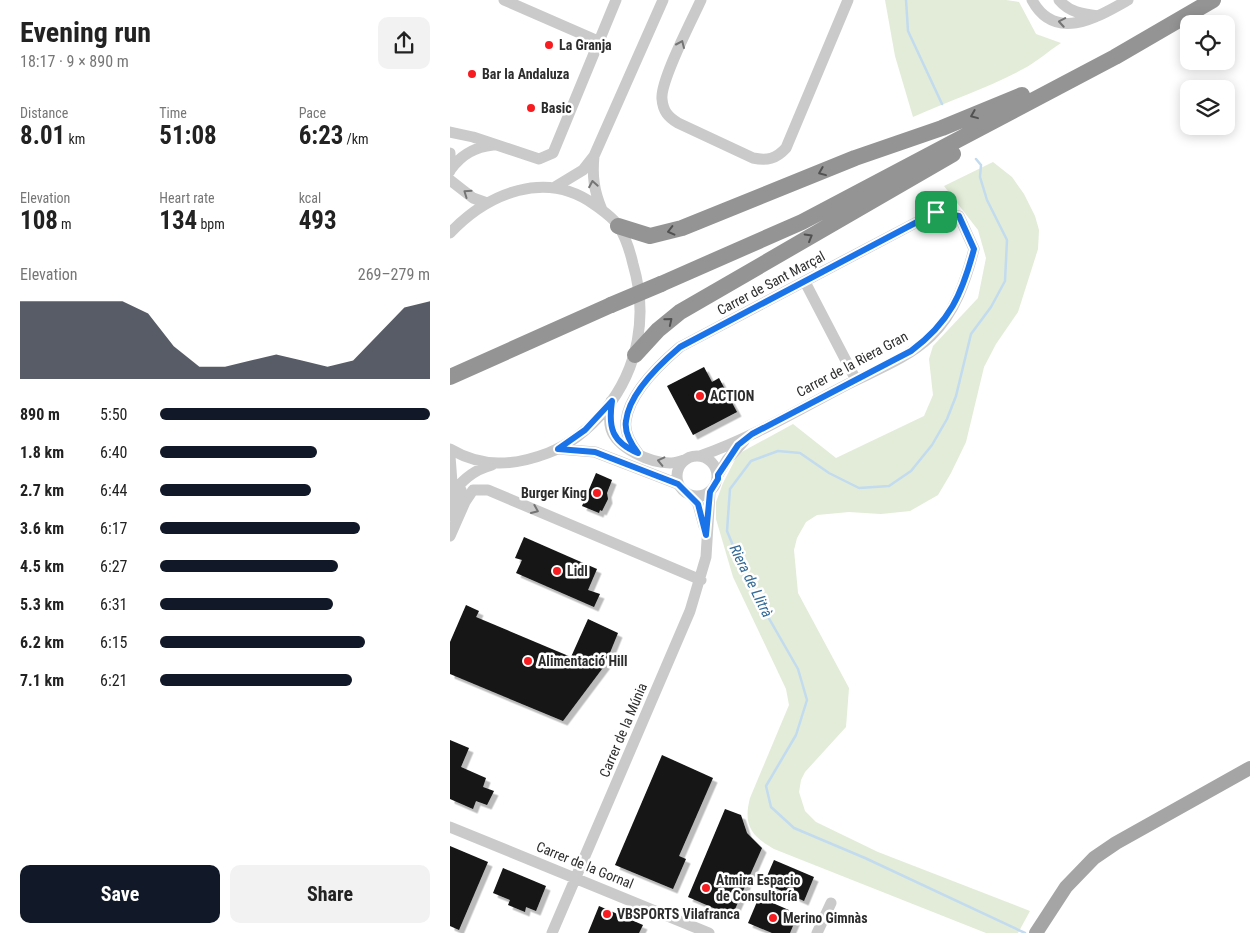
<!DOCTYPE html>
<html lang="en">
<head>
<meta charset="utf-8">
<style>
	:root { --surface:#fff; --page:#f2f2f2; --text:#222; --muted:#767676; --accent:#111827 }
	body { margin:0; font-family:"Roboto Condensed",sans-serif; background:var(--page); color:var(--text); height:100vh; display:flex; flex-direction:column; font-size:19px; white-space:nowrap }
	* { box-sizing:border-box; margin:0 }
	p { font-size:16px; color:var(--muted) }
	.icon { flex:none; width:28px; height:28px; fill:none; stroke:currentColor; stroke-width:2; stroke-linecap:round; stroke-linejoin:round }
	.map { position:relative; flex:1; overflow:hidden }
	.sheet { display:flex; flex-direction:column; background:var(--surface); width:450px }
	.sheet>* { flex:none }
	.controls { position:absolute; left:730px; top:15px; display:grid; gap:10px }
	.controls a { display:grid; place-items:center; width:55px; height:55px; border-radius:10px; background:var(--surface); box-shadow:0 2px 12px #0003; font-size:25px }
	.pin { position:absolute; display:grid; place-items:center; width:42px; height:42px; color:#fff; margin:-21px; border-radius:10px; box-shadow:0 2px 8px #0006 }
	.round { display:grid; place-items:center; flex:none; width:52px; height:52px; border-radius:10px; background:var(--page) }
	.summary { display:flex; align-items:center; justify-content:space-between; height:85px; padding:0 20px }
	h1 { font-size:28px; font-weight:700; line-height:38px }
	.stats { display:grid; grid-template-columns:repeat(3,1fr); gap:8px; height:85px; padding:5px 20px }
	.stats div { display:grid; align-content:center }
	.stats b { font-size:25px; font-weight:700 }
	.stats small { font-size:14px; font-weight:400 }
	.stats p { font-size:14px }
	.chart { height:140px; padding:10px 20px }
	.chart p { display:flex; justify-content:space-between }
	.chart svg { width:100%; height:90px; margin-top:5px; fill:var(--accent); opacity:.7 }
	.button { display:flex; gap:10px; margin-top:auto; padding:10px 20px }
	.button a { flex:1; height:58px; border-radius:10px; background:var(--accent); color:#fff; font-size:20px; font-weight:700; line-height:58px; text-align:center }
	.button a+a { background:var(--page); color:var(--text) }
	ul { padding:0 20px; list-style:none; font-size:16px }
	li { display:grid; grid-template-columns:80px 60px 1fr; align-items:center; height:38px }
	li i { height:12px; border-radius:6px; background:var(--accent) }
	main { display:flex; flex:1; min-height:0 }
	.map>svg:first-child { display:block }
	.green { fill:#e2ecd8 }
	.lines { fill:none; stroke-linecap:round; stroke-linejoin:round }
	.stream { stroke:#c2dbee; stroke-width:2.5 }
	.building { fill:#141414; filter:url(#shadow) }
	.minor { stroke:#cacaca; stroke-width:11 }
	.major { stroke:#a5a5a5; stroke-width:14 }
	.highway { stroke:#949494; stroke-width:16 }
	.highway-bridge { stroke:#949494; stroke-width:16 }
	.oneway { stroke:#747474 }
	.oneway2 { stroke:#515151 }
	.route-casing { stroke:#fff; stroke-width:10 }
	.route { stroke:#1a73e8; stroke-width:6 }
	.poi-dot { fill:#f61c20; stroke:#fff; stroke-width:2 }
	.labels { text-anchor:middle; stroke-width:5; stroke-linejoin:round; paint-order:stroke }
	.poi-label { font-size:14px; font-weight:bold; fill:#2d2d2d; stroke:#fff; text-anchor:start }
	.street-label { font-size:14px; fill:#2d2d2d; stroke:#fff }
	.water-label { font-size:15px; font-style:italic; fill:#336a96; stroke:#fff }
</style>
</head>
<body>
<main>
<section class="sheet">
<div class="summary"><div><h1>Evening run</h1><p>18:17 · 9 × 890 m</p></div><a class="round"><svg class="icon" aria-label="share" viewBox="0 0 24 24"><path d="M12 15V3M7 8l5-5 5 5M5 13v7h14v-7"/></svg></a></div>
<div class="stats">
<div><p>Distance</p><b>8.01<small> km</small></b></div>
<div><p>Time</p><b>51:08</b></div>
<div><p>Pace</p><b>6:23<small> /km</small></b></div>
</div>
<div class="stats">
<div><p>Elevation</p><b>108<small> m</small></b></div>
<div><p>Heart rate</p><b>134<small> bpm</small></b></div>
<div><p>kcal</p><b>493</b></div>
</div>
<div class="chart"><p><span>Elevation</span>269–279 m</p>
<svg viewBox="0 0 160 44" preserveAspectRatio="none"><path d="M0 44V6L10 6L20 6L30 6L40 6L50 12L60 28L70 38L80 38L90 35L100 32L110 35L120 38L130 35L140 22L150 9L160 6V44z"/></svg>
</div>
<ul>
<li><b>890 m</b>5:50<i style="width:100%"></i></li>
<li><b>1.8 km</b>6:40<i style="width:58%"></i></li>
<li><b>2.7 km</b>6:44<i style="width:56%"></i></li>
<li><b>3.6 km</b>6:17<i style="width:74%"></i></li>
<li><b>4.5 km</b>6:27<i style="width:66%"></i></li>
<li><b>5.3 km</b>6:31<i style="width:64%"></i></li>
<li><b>6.2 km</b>6:15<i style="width:76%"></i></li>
<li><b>7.1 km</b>6:21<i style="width:71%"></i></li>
</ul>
<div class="button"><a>Save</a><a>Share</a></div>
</section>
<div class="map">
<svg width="800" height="933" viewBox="0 0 800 933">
	<defs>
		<filter id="shadow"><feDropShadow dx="4.5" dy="4.5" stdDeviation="0" flood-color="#0004"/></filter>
	</defs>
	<rect width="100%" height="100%" fill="#fff"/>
	<path class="green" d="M 435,0 L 556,0 L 569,2 L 586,34 L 611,43 C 598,51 587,62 573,69 C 538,88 500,100 463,117 L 445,56 Z
		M 543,162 L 562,177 L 574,194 L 585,216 L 589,230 L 588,249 L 568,312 L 546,344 L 534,367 L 516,442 L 501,473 L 488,495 L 460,511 L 431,514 L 399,512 L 367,515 L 356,522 L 347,538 L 344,550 L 348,593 L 399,688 L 396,727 L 355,772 L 351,780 L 349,792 L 355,811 L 366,822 L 428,852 L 580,911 L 568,933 L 536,933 L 324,849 C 301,836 293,825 300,798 L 339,705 L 336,689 L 283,577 L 266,519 L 266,502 L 273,483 L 288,454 L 343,424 L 386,458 L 474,416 L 483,395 L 479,359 L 483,346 L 528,298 L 536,258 L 528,230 L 494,186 Z"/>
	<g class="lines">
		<path class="stream" d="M 456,0 L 458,31 L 492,104
			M 526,159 L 531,165 L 530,177 L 537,200 L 557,240 L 555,281 L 541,307 L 521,334 L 506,396 L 497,419 L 482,445 L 461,471 L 439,486 L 409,488 L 379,473 L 350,453 L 328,451 L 301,461 L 280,489 L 277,531 L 298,582 L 348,669 L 357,700 L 346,735 L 316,786 L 321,807 L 344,828 L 415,858 L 575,933"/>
	</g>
	<path class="building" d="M 254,367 L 262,382 L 269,378 L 287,412 L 243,435 L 217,386 Z
		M 146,473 L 162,480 L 157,493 L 158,499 L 152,511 L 150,510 L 149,513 L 132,506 Z
		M 74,537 L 147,569 L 138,590 L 150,594 L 144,607 L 66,573 L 72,560 L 65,558 Z
		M 16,605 L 29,611 L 26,617 L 121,657 L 138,619 L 168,633 L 155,665 L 113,721 L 0,674 L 0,642 Z
		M 0,740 L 19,748 L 11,767 L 36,778 L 33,787 L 44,791 L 37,805 L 26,801 L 23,809 L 0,799 Z
		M 212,755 L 263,778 L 229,856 L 236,859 L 223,889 L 165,865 Z
		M 275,809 L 291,815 L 297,833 L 312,848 L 282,916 L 238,897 Z
		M 0,846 L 38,862 L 9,930 L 0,926 Z
		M 324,860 L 364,877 L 354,901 L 314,883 Z
		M 53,868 L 96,886 L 86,911 L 76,907 L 75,912 L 58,905 L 60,900 L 43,893 Z
		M 309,897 L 348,914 L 340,933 L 322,933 L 298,923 Z
		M 149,906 L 193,925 L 189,933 L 138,933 Z"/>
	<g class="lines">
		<path class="minor" d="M 54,0 L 148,41
			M 251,0 C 242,20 210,81 212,99 C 213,111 218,117 228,123 L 303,158 C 317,161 326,159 336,148 L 398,0
			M 582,0 C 605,43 648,17 678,0
			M 609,0 C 619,12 632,14 648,16
			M 0,132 L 23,137 L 89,159 L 103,153 L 166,0
			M 0,153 L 0,171
			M 144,156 C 142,176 144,191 152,210
			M 1,169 C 12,154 25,147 43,145
			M 0,180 L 23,198 L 37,203
			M 105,187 L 133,170 L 144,156 L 213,0
			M 0,233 C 38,193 96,169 145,205 C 153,211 162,217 168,225 C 175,236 180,251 183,264 C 198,315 189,368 155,410 C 139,429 121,444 98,453 C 64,466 32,468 0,449
			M 355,282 L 406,380
			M 161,401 C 160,410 158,420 161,429 C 167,448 200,463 220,463 C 225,463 230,461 235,460
			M 108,449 L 145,452 L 228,484
			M 188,453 C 181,444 174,433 176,421 C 179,394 210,364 230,347 L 486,212 L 509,216 L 524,249 C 516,280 505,313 481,336 C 458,358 426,370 398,384 C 350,409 302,438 250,456
			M227 476a20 20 0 1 1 40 0a20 20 0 1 1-40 0Z
			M 0,456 L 2,483 L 1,494
			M 268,475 L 277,460 L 294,441
			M 241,495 L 248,504 L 254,526
			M 0,498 C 10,481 23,470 42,465
			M 0,516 L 11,490
			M 0,536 L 15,502 L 23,490 L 38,490 L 251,580
			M 0,827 L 259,933
			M 102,933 L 240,611 L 256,557 L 260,492
			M 367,933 L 381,903"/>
		<path class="major" d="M 586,933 L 616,887 L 644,858 L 666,843 L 800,768"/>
		<path class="highway" d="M 168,226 L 200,236 L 232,228 L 405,158 L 492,128 L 572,95
			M 211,284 L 352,222 L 665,57 L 763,0
			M 185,355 L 208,330 L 230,312 L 503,154
			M 0,377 L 161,305"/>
		<path class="highway-bridge" d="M 161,305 L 211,284"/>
	</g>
	<defs><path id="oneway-chevron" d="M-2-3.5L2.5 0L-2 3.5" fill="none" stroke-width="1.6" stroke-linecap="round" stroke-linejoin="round" transform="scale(1.25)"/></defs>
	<g class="oneway">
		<use href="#oneway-chevron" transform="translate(612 22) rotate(-170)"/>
		<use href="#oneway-chevron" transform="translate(231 44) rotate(-66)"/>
		<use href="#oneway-chevron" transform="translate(143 184) rotate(-100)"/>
		<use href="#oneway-chevron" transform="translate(17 193) rotate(-145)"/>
		<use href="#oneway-chevron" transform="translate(211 461) rotate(-167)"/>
		<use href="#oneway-chevron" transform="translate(85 510) rotate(23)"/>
	</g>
	<g class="oneway2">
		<use href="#oneway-chevron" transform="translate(524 115) rotate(158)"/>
		<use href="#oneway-chevron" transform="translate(372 172) rotate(158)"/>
		<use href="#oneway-chevron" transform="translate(221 231) rotate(166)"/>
		<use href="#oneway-chevron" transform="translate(359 237) rotate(-30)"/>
		<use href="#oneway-chevron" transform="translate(219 321) rotate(-39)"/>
	</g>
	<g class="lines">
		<g class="route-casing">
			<path id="route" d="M 486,212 L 509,216 L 524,249 C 512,294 500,322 461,351 L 302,434 L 288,445 L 268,475 L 268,479 L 260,492 L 256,535 L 248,504 L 228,484 L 145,452 L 108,449 L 135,430 L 162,401 C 158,428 162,442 188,453 C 181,444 174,433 176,421 C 179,394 210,364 230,347 Z"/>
		</g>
		<use href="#route" class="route"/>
	</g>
	<g class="poi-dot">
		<circle cx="99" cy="45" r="5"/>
		<circle cx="22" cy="74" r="5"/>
		<circle cx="81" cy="108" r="5"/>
		<circle cx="250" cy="396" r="5"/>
		<circle cx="147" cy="493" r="5"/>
		<circle cx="107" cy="571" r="5"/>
		<circle cx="78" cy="661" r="5"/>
		<circle cx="256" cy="888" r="5"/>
		<circle cx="157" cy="914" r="5"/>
		<circle cx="323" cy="918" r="5"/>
	</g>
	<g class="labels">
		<g class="poi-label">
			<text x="109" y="50">La Granja</text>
			<text x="32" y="79">Bar la Andaluza</text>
			<text x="91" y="113">Basic</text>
			<text x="260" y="401">ACTION</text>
			<text x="137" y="498" text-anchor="end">Burger King</text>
			<text x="117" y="576">Lidl</text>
			<text x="88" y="666">Alimentació Hill</text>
			<text x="266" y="885">Atmira Espacio<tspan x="266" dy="16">de Consultoría</tspan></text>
			<text x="167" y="919">VBSPORTS Vilafranca</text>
			<text x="333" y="923">Merino Gimnàs</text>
		</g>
		<g class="street-label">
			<text transform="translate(321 283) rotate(-28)" y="5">Carrer de Sant Marçal</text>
			<text transform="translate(402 364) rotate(-28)" y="5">Carrer de la Riera Gran</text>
			<text transform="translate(173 730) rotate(-67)" y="5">Carrer de la Múnia</text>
			<text transform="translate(135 865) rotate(22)" y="5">Carrer de la Gornal</text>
		</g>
		<g class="water-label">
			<text transform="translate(301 581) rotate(64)" y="5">Riera de Llitrà</text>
		</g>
	</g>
</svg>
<div class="controls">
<a><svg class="icon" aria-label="locate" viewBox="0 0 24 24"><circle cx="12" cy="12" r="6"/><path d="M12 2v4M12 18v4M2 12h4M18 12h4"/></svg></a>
<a><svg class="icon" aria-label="layers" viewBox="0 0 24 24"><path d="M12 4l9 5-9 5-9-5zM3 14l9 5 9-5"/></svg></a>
</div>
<div class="pin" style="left:486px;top:212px;background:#1e9e55"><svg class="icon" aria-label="arrive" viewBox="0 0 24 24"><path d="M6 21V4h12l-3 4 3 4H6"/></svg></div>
</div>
</main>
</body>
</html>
